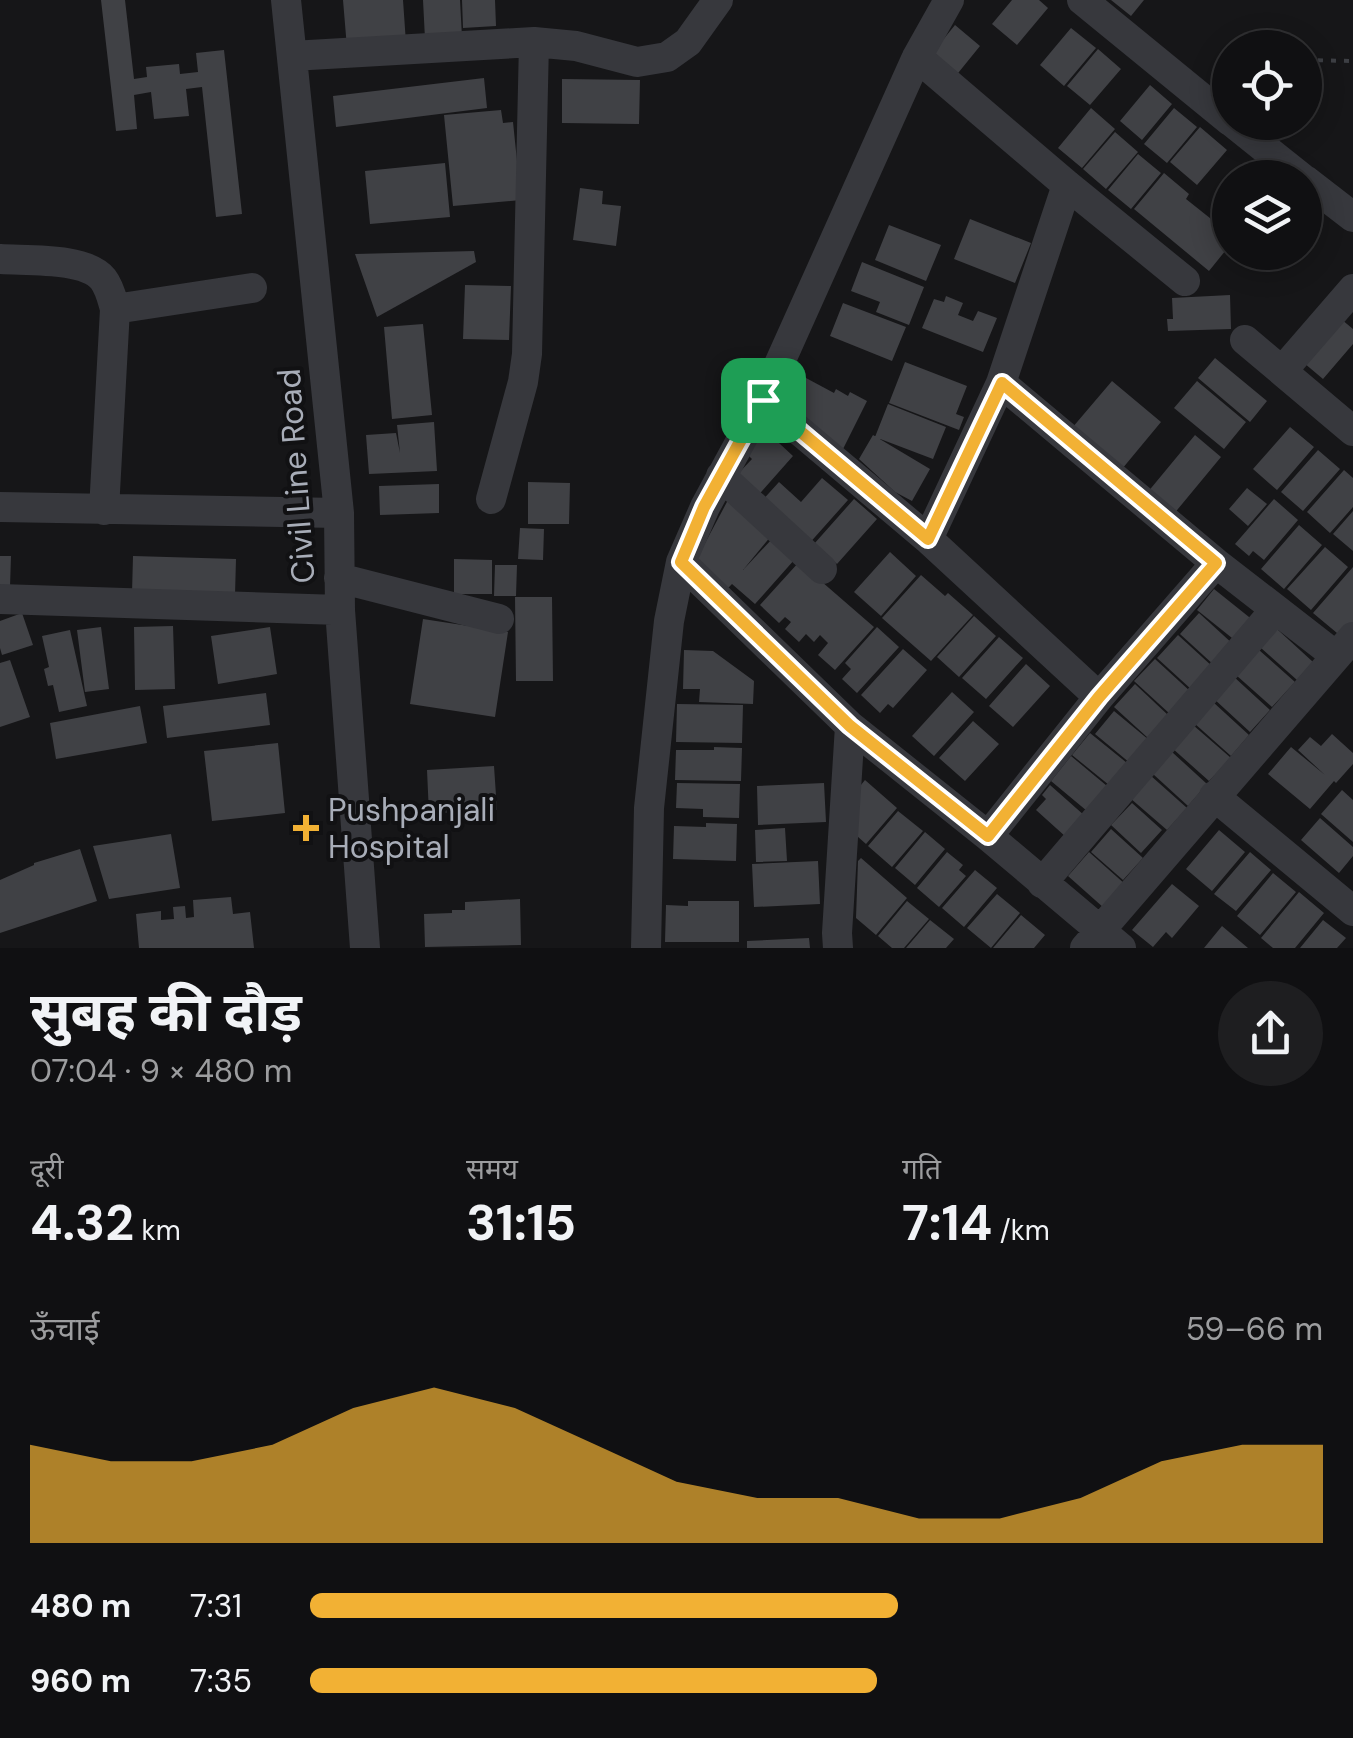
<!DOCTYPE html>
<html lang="hi">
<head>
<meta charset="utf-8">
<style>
	:root { --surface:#101012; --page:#1e1e20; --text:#f1f3f6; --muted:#9c9d9f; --line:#303032; --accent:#f2b134 }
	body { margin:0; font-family:"DM Sans","Noto Sans Devanagari",sans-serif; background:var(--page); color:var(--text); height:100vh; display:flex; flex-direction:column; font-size:38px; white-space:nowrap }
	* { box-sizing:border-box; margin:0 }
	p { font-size:32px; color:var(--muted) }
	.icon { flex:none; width:55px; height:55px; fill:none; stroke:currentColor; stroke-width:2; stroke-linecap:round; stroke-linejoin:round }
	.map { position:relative; height:948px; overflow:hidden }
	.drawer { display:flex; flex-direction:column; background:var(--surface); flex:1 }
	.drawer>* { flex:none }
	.fabs { position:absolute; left:1212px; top:30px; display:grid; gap:20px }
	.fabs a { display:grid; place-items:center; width:110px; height:110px; border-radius:50%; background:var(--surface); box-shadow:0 5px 25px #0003,0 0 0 2px var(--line); font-size:50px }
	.pin { position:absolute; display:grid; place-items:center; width:85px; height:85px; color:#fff; margin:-42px; border-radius:20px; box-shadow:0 5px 15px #0006 }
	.round { display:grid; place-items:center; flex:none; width:105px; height:105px; border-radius:52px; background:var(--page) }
	.headline { display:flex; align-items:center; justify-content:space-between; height:170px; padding:0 30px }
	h1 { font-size:55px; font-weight:700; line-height:75px }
	.stats { display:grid; grid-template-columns:repeat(3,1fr); gap:15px; height:170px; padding:10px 30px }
	.stats div { display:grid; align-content:center }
	.stats b { font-size:50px; font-weight:700 }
	.stats small { font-size:28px; font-weight:400 }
	.stats p { font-size:28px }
	.chart { height:280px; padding:20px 30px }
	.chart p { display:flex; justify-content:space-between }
	.chart svg { width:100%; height:180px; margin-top:10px; fill:var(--accent); opacity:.7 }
	ul { padding:0 30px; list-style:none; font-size:32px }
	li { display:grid; grid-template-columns:160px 120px 1fr; align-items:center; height:75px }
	li i { height:25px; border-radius:12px; background:var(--accent) }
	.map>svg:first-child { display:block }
	.building { fill:#404145 }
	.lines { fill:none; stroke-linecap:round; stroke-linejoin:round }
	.path { stroke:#3d3f44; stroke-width:4; stroke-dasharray:5 8; stroke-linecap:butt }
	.minor { stroke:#37383d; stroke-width:30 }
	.route-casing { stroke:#fff; stroke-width:20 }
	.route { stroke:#f2b134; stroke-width:12 }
	.poi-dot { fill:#f2b134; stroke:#111113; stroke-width:4 }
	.labels { text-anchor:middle; stroke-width:8; stroke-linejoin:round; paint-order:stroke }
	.street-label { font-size:32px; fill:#a8adb8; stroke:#111113 }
	.poi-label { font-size:32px; fill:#a8adb8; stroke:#111113; text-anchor:start }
</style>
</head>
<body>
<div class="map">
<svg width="1353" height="948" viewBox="0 0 1353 948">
	<rect width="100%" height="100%" fill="#161618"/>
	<path class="building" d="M 101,0 L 125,0 L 134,79 L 147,77 L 146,67 L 179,64 L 180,74 L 198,72 L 196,53 L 224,50 L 242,214 L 216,217 L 202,87 L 186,89 L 189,116 L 154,119 L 151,92 L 134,95 L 137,129 L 116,131 Z
		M 343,0 L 403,0 L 406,43 L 347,48 Z
		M 423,0 L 460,0 L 462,37 L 425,39 Z
		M 462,0 L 495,0 L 496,26 L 463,28 Z
		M 1012,0 L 1039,0 L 1048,8 L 1017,45 L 992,24 Z
		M 1111,0 L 1144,0 L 1131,16 Z
		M 955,25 L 980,46 L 950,83 L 925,62 Z
		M 1071,28 L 1096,48 L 1064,86 L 1040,65 Z
		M 1098,49 L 1121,69 L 1090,105 L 1067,86 Z
		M 484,78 L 487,108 L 336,127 L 333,96 Z
		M 562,79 L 640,80 L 639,124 L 562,123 Z
		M 1150,85 L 1172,104 L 1142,140 L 1120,121 Z
		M 1091,108 L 1115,129 L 1082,168 L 1058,148 Z
		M 1174,108 L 1197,127 L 1167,163 L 1144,144 Z
		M 501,110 L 503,123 L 513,122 L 521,200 L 453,206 L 444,115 Z
		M 1200,127 L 1227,150 L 1197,185 L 1170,162 Z
		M 1115,132 L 1138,152 L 1106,189 L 1083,169 Z
		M 1138,154 L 1161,173 L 1131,209 L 1108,190 Z
		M 445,163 L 450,217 L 370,224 L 365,171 Z
		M 1254,163 L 1271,178 L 1242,178 Z
		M 1164,173 L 1189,194 L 1186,199 L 1230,234 L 1230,245 L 1209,271 L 1134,209 Z
		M 580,188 L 603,191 L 602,204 L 621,206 L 616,246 L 573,240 Z
		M 970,219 L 1031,243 L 1015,283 L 954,259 Z
		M 889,225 L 941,245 L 926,281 L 875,260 Z
		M 474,251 L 476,262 L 377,317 L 355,254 Z
		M 862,262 L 924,287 L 909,325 L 876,312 L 880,302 L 851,291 Z
		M 465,285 L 511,286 L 509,340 L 463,339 Z
		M 1230,295 L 1231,329 L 1168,331 L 1167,319 L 1173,319 L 1172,298 Z
		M 946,296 L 963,303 L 958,315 L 973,321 L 978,311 L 997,318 L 983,352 L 922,328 L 934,299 L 944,302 Z
		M 843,303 L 906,327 L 892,361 L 830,336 Z
		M 1341,319 L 1353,329 L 1353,344 L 1323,379 L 1304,363 Z
		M 423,324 L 432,415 L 392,419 L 384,327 Z
		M 1215,358 L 1267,401 L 1250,422 L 1198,378 Z
		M 905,362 L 967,386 L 956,414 L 964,417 L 959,430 L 889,403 Z
		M 806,378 L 834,393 L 836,389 L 848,396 L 850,392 L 867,401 L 843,449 L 793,414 L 793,403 Z
		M 1112,381 L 1161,422 L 1122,469 L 1072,428 Z
		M 1197,381 L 1246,422 L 1224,449 L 1174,408 Z
		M 888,404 L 946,427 L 933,459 L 875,437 Z
		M 434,422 L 437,471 L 369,474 L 366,435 L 396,433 L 400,453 L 397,425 Z
		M 1290,427 L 1314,447 L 1277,490 L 1253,469 Z
		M 766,431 L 793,456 L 755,499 L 733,479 L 752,459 L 746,453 Z
		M 873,435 L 930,469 L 912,501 L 895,492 L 859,459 Z
		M 1195,435 L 1221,457 L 1173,515 L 1147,493 Z
		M 1318,450 L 1340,469 L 1303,511 L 1281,492 Z
		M 1344,470 L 1353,478 L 1353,507 L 1330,533 L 1307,512 Z
		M 822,478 L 848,500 L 807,546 L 759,504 L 779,482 L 801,502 Z
		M 528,482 L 570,483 L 569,524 L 528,524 Z
		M 439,484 L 439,513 L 380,515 L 379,486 Z
		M 1247,488 L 1267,504 L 1248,526 L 1229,509 Z
		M 854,499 L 877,519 L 837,564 L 814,544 Z
		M 1274,499 L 1298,520 L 1264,560 L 1253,551 L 1249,556 L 1235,544 Z
		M 728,500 L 771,536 L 743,570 L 772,539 L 795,559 L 755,604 L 732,584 L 727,589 L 695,562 Z
		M 1353,511 L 1353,551 L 1333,534 Z
		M 1299,525 L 1322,545 L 1284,589 L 1261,569 Z
		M 520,528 L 544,529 L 543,560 L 518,559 Z
		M 1325,547 L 1348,567 L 1311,610 L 1287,589 Z
		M 890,552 L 916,576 L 881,616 L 854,592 Z
		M 0,556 L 11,556 L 10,587 L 0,586 Z
		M 133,556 L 236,559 L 235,595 L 132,593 Z
		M 454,559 L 492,560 L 492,594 L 454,594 Z
		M 799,562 L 874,627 L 835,670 L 818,655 L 828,643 L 820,635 L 814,642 L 806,634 L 799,642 L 785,629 L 791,622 L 785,617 L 779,623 L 760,605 Z
		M 495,565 L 517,565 L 516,596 L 494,596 Z
		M 1353,567 L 1353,626 L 1343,638 L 1313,613 Z
		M 921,575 L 945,596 L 948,593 L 973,615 L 931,661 L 882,618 Z
		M 1214,589 L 1254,621 L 1237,642 L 1197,610 Z
		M 515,597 L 552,597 L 553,681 L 516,681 Z
		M 22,613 L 33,645 L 2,655 L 0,648 L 0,621 Z
		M 1199,613 L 1234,645 L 1215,666 L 1180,634 Z
		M 974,616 L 996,636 L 959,677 L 937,657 Z
		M 423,619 L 508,632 L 495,717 L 410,704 Z
		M 173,626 L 175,689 L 135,690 L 134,627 Z
		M 101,627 L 109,689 L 85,692 L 77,630 Z
		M 270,627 L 277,674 L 218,684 L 211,636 Z
		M 877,627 L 899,647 L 857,693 L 842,679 L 851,669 L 845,663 Z
		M 1277,629 L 1313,662 L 1297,680 L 1261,648 Z
		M 70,630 L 87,706 L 59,712 L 53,685 L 48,686 L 44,669 L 49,667 L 42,636 Z
		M 1178,635 L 1213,667 L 1192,690 L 1157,658 Z
		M 999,637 L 1023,658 L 986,699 L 962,678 Z
		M 903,649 L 927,670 L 893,708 L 888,704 L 880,713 L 861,695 Z
		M 684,650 L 713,651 L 754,681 L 753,704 L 699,702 L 700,689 L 683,689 Z
		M 1259,650 L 1295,682 L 1272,707 L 1236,675 Z
		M 1155,659 L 1191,692 L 1170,714 L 1134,681 Z
		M 10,660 L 30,717 L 0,727 L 0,663 Z
		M 1026,664 L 1050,686 L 1013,727 L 989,706 Z
		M 1233,676 L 1270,710 L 1250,732 L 1213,698 Z
		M 1135,684 L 1169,716 L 1148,738 L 1114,707 Z
		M 952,692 L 974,712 L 934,756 L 912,736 Z
		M 266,693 L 270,725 L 167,738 L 163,706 Z
		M 1213,702 L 1249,735 L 1231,756 L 1194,723 Z
		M 677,704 L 743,705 L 742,743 L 676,742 Z
		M 140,706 L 147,743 L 56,759 L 50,723 Z
		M 1114,711 L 1149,740 L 1130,763 L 1095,734 Z
		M 973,721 L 999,744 L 965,781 L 939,758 Z
		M 1193,725 L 1231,758 L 1209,781 L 1172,748 Z
		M 1090,733 L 1127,763 L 1109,785 L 1072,755 Z
		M 1332,734 L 1353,753 L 1353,764 L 1336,783 L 1334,781 L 1310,809 L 1268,774 L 1291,747 L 1325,775 L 1298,750 L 1310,737 L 1321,746 Z
		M 278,743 L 285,813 L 212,821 L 204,751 Z
		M 714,747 L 742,748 L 741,781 L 675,780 L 676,750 L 714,750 Z
		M 1172,752 L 1207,784 L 1188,806 L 1153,774 Z
		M 1071,756 L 1107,786 L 1087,811 L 1051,781 Z
		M 494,766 L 497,810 L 429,814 L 427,770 Z
		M 1150,775 L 1187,808 L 1167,830 L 1130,798 Z
		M 865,780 L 897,808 L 866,844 L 857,836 L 856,791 Z
		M 677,783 L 740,784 L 739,818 L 703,817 L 703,809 L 676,808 Z
		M 824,783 L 826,822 L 758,825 L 757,786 Z
		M 1050,785 L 1085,816 L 1066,837 L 1036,810 L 1046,799 L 1042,795 Z
		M 1342,790 L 1353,800 L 1353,842 L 1321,814 Z
		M 1132,803 L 1162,830 L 1141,853 L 1111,825 Z
		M 898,811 L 923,831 L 892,867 L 868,846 Z
		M 1320,818 L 1353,847 L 1353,856 L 1339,873 L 1301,840 Z
		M 706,823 L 737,824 L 736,861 L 673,859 L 674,826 L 706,827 Z
		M 785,828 L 787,861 L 756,862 L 755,830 Z
		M 1111,829 L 1143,858 L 1123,880 L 1091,852 Z
		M 1219,830 L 1245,852 L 1212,891 L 1186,869 Z
		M 925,832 L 945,849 L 915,885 L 895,868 Z
		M 171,834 L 180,888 L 109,899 L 93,846 Z
		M 80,849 L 97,901 L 0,933 L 0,880 L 34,865 L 34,863 Z
		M 947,852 L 963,865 L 959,870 L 966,876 L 939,907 L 917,888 Z
		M 1089,852 L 1126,885 L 1104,908 L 1068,876 Z
		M 1250,852 L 1271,870 L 1236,911 L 1214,894 Z
		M 861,858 L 907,898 L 876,935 L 856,918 L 858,861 Z
		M 818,861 L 820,904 L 754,907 L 752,864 Z
		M 975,870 L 997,888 L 964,927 L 942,908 Z
		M 1273,873 L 1296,892 L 1260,935 L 1237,916 Z
		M 1172,884 L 1199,906 L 1172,938 L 1166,932 L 1153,947 L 1132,930 Z
		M 1299,892 L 1324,913 L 1295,948 L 1273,948 L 1261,938 Z
		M 997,894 L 1020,913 L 991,948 L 967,928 Z
		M 231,897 L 233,914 L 250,912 L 254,948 L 139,948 L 136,914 L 161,911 L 161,920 L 174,919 L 173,907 L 185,906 L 186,918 L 194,917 L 193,900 Z
		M 520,899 L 521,945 L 425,947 L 424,914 L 452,913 L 452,910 L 465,910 L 465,902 Z
		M 688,901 L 739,901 L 739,942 L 665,942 L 666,905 L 688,906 Z
		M 907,901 L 929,919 L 904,948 L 892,948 L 878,936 Z
		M 1021,915 L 1045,935 L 1034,948 L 993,948 Z
		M 930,920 L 954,939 L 946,948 L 906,948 Z
		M 1323,920 L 1346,938 L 1337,948 L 1300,948 Z
		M 1222,926 L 1248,948 L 1204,948 Z
		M 809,938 L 810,948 L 747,948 L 747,941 Z"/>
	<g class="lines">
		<path class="path" d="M 1305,60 L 1353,61"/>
		<path class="minor" d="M 286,0 L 339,513 L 340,610 L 365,948
			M 1082,0 L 1230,121
			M 292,56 L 534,42 L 576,46 L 637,62 L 667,57 L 688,42 L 718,0
			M 917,57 L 1067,185 L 1185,281
			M 1232,122 L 1302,178
			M 1305,180 L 1353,217
			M 0,259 C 27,261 85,257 103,279 C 110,288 112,299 115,309 L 104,510
			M 115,309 L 252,288
			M 1245,340 L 1353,431
			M 1282,371 L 1353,289
			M 1001,383 L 1216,563 L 1336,656
			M 763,400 L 928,539 L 1099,697
			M 721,476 L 822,569
			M 491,499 L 523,382 L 527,354 L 534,42
			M 0,507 L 339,513
			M 928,539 L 1001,383 L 1067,185
			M 681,562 L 850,726 L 988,836 L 1121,948
			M 339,578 L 499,619
			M 0,599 L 340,610
			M 1214,796 L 1353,911
			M 988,836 L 1099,697 L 1216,563
			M 1042,883 L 1275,610
			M 646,948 L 649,808 L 669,621 L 681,562 L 705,507 L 763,400 L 917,57 L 949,0
			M 838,948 L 837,933 L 850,726
			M 1085,948 L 1353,637"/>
	</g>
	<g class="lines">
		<g class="route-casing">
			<path id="route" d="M 1002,383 L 1216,563 L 1099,697 L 988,836 L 850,726 L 681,562 L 704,507 L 763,400 L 928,539 Z"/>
		</g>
		<use href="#route" class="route"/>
	</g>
	<path class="poi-dot" d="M301 813h10v10h10v10h-10v10h-10v-10h-10v-10h10z"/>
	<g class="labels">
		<g class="street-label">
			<text transform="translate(296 476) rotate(-94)" y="11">Civil Line Road</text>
		</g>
		<g class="poi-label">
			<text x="328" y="821">Pushpanjali<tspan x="328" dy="37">Hospital</tspan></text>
		</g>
	</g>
</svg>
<div class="fabs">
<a><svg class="icon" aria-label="locate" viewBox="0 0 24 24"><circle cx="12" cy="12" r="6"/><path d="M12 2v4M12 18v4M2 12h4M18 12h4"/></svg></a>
<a><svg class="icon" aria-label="layers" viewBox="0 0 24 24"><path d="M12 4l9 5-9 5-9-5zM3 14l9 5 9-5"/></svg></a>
</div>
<div class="pin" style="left:763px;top:400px;background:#1e9e55"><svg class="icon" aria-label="arrive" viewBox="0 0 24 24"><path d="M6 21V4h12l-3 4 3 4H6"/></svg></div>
</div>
<section class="drawer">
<div class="headline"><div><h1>सुबह की दौड़</h1><p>07:04 · 9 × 480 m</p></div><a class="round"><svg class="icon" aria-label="share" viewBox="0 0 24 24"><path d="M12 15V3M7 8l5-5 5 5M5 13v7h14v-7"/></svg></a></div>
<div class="stats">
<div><p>दूरी</p><b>4.32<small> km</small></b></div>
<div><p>समय</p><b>31:15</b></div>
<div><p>गति</p><b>7:14<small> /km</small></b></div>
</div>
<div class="chart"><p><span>ऊँचाई</span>59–66 m</p>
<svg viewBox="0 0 160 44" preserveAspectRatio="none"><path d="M0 44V20L10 24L20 24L30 20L40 11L50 6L60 11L70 20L80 29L90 33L100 33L110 38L120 38L130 33L140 24L150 20L160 20V44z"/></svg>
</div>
<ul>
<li><b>480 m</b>7:31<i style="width:58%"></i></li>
<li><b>960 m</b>7:35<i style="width:56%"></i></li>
</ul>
</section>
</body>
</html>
